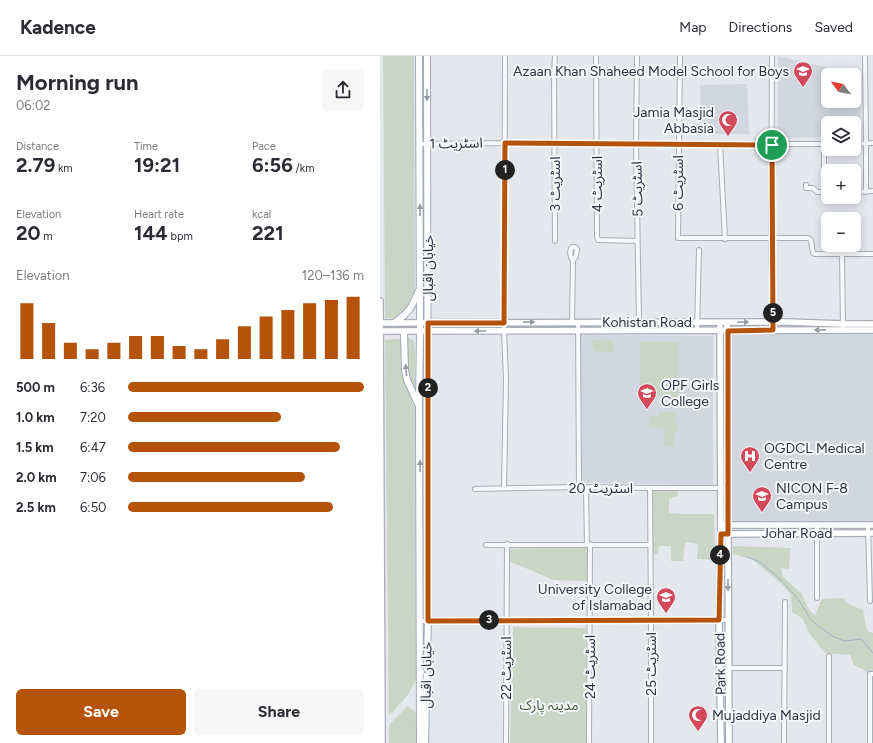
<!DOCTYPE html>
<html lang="en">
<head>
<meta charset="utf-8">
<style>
	:root { --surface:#fff; --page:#f7f7f7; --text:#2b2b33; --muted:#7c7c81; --line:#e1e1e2; --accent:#b45309 }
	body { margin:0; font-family:Figtree,"Noto Sans Arabic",sans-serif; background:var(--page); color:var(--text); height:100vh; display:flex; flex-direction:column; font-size:15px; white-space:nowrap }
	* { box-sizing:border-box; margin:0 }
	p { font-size:13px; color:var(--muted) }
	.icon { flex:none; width:22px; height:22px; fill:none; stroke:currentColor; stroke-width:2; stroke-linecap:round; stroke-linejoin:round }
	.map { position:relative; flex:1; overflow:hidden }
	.sheet { display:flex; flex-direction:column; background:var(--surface); width:380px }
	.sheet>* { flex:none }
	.needle { width:26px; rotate:302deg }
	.fabs { position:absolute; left:441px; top:12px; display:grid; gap:8px }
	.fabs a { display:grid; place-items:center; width:40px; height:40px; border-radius:6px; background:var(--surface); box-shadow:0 2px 10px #0003; font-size:20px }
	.pin { position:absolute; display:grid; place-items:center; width:34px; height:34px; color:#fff; margin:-17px; border:2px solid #fff; border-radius:50%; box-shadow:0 1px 4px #0007 }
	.km { position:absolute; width:20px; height:20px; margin:-10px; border-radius:50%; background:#222; color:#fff; font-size:11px; line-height:20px; text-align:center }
	.round { display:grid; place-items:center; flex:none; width:42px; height:42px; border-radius:6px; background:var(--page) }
	.summary { display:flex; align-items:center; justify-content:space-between; height:68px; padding:0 16px }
	h1 { font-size:22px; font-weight:700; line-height:30px }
	.stats { display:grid; grid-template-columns:repeat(3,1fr); gap:6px; height:68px; padding:4px 16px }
	.stats div { display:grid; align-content:center }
	.stats b { font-size:20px; font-weight:700 }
	.stats small { font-size:11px; font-weight:400 }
	.stats p { font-size:11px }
	.chart { height:112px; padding:8px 16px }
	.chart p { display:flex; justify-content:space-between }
	.chart svg { width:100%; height:72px; margin-top:4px; stroke:var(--accent); stroke-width:6 }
	.primary-button { display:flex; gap:8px; margin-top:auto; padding:8px 16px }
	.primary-button a { flex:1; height:46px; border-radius:6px; background:var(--accent); color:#fff; font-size:16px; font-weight:700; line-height:46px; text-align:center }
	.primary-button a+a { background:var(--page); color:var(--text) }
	ul { padding:0 16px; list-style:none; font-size:13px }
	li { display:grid; grid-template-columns:64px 48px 1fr; align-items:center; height:30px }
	li i { height:10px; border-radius:5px; background:var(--accent) }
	header { display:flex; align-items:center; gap:24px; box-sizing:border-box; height:56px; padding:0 20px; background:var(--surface); border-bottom:1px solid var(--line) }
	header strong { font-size:19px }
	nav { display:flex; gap:22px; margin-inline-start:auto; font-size:14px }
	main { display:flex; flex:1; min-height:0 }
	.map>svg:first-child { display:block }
	.built { fill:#d2d6de; fill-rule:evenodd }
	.green { fill:#c9d6c5 }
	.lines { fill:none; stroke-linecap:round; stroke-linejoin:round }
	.stream { stroke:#9fb4cc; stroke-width:1 }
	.street-casing { stroke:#a9aeb7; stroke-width:6 }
	.secondary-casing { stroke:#a9aeb7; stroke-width:8 }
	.primary-casing { stroke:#a3abb8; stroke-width:8 }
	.street { stroke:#f7f8fa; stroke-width:4 }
	.secondary { stroke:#fff; stroke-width:5.5 }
	.primary { stroke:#fff; stroke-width:6 }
	.oneway { fill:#959aa2 }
	.route-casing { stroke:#fff; stroke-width:8 }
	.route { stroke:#b45309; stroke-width:5 }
	.labels { text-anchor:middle; stroke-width:4; stroke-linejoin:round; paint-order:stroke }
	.poi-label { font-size:14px; fill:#2b3445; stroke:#f4f6f9; text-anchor:start }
	.street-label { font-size:14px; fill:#2b3445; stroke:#f4f6f9 }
	.park-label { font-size:14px; fill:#3f6138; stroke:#f4f6f9 }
</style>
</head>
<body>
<header>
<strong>Kadence</strong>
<nav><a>Map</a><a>Directions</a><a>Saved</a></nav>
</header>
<main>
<section class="sheet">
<div class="summary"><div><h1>Morning run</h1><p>06:02</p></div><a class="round"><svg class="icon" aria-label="share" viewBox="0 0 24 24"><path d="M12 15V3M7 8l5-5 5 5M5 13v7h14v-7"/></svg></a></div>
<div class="stats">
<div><p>Distance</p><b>2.79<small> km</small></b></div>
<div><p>Time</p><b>19:21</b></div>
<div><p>Pace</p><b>6:56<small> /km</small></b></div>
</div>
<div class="stats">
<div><p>Elevation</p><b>20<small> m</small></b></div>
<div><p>Heart rate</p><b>144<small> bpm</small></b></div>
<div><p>kcal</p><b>221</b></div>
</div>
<div class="chart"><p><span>Elevation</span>120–136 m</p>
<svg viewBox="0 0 160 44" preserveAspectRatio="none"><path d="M5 44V10M15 44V22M25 44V34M35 44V38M45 44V34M55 44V30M65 44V30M75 44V36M85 44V38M95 44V32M105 44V24M115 44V18M125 44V14M135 44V10M145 44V8M155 44V6"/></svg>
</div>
<ul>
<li><b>500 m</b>6:36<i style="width:100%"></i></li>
<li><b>1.0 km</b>7:20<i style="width:65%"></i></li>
<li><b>1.5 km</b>6:47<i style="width:90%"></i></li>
<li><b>2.0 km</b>7:06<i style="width:75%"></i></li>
<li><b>2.5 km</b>6:50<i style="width:87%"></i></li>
</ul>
<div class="primary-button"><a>Save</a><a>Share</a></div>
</section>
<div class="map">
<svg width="493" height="687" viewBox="0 0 493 687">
	<rect width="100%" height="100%" fill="#e4e7ec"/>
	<path class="built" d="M 398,0 L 480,19 L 481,81 L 474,81 L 474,67 L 448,67 L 448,81 L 398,82 ZM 448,19 L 474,19 L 474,45 L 448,45 Z
		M 367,28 L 369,78 L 322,78 L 320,29 Z
		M 493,274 L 493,469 L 348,469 L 347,275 Z
		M 201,279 L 333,280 L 333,429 L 202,427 Z"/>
	<path class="green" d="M 3,0 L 34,0 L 35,234 C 32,243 28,257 18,261 C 15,263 9,262 5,262 Z
		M 29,282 L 34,285 L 35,296 L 36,624 L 27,640 L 9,660 L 5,284 Z
		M 212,284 L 234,285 L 234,296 L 213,295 Z
		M 260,286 L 298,286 L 299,341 L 260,341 Z
		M 279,356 L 295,356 L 297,376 L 294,376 L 294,391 L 284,390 L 285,372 L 267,371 L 270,360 L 278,360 Z
		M 272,434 L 298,435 L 298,440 L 289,443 L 289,457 L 301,458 L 334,458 L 335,504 L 317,503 L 318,488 L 305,486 L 303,505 L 291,505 L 291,490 L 279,490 L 278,498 L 271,499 Z
		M 207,490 L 207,525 L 173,524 L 148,513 L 130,506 L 130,493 Z
		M 353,490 L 410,492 L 409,513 L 401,512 L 403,521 L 421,537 L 429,554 L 435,559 L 442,543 L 464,542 L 466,547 L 483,554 L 487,575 L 493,577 L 493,617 L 488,616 L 474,609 L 470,599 L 445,597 L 429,577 L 423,563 L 412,556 L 411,539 L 403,529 L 373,504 L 353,498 Z
		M 133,571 L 206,572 L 207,687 L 130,687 Z
		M 28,650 L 37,658 L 37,687 L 9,687 L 9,669 Z"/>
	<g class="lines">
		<path class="stream" d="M 368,501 L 380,506 L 399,522 L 419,544 L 431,564 L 441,572 L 454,581 L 465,585 L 481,583 L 493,597"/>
		<g class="street-casing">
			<path id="street" d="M 216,0 L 217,180 L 218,184 L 257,185
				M 257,0 L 256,88 L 259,266
				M 300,0 L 298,182 L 428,182 L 430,183 L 431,185 L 433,197 L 435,198 L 493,198
				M 392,0 L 391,182 L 393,266
				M 485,0 L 486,88 L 486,136
				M 39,88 L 125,87 L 217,88 L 448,88
				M 340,88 L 345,183
				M 444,88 L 444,136
				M 474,88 L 493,87
				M 426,129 L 426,132 L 433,132 L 437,136 L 448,136
				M 474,136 L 493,135
				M 175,185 L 174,18 L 175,0
				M 462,197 L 463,270
				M 192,266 L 193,205 C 190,201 189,195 192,191 L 195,191 L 197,193 L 196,200 L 193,205
				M 198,266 L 199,431
				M 317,275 L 319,194
				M 124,432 L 126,323 L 124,275 L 125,0
				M 206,432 L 207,488
				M 270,432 L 271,564 L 271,687
				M 95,433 L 199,431 L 270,432 L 348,432
				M 437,469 L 437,542
				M 488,469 L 490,545
				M 106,489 L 270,489
				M 40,565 L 151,564 L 349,564
				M 449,600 L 449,687
				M 349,612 L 405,612
				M 126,687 L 127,488
				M 209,687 L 210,488
				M 404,687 L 405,546
				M 490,687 L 490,618 L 493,618"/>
		</g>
		<g class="secondary-casing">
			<path id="secondary" d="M 0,245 L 2,687
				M 347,266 L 349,687
				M 0,267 L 407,266 L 463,268 L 493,268
				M 340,271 L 341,475 L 339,564 L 341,687
				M 0,275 L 493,274
				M 345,469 L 493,469
				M 345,478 L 493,477"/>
		</g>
		<g class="primary-casing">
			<path id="primary" d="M 39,0 L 40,276 L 39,349 L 40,687
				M 14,267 C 29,257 32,251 38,236
				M 24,276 L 25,314 L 27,324 L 38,348
				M 45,687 L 48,565 L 47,0"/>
		</g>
		<use href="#street" class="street"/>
		<use href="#secondary" class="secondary"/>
		<use href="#primary" class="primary"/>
	</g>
	<defs><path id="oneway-solid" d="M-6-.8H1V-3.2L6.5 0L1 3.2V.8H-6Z"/></defs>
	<g class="oneway">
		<use href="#oneway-solid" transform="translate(47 39) rotate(90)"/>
		<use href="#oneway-solid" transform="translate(40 154) rotate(-90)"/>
		<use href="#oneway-solid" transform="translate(149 266) rotate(-1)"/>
		<use href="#oneway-solid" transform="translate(363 266)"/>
		<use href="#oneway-solid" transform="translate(440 274) rotate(179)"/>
		<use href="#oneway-solid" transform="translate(100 275) rotate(180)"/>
		<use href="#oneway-solid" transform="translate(26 314) rotate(-96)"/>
		<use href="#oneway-solid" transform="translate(40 410) rotate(-90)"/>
		<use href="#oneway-solid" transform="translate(348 529) rotate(90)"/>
	</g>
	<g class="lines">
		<g class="route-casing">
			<path id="route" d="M 125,87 L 392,89 L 393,274 L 348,275 L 348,478 L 341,478 L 339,564 L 48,565 L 48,267 L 124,267 Z"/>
		</g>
		<use href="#route" class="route"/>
	</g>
	<defs>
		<g id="school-pin" transform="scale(1)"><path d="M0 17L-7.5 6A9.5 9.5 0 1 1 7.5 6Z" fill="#d1495b" stroke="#f4f6f9"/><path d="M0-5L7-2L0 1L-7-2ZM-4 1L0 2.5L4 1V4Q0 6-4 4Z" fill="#fff"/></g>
		<g id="mosque-pin" transform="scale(1)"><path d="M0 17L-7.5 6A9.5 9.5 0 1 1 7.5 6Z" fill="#d1495b" stroke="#f4f6f9"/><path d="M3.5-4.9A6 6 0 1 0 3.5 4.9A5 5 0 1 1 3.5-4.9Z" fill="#fff"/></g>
		<g id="university-pin" transform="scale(1)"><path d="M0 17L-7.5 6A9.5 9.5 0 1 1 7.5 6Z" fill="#d1495b" stroke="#f4f6f9"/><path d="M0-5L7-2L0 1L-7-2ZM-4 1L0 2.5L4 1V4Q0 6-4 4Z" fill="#fff"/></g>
		<g id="hospital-pin" transform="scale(1)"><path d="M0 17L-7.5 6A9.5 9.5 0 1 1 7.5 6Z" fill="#d1495b" stroke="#f4f6f9"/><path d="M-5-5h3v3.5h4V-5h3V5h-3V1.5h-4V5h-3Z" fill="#fff"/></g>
	</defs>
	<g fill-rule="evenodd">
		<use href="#school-pin" x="423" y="15"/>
		<use href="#mosque-pin" x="348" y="64"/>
		<use href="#university-pin" x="267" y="337"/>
		<use href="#hospital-pin" x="370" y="400"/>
		<use href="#university-pin" x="382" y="440"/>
		<use href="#university-pin" x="286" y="541"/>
		<use href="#mosque-pin" x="318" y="659"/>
	</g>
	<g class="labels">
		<g class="poi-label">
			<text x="409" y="20" text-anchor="end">Azaan Khan Shaheed Model School for Boys</text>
			<text x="334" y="61" text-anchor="end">Jamia Masjid<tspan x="334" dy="16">Abbasia</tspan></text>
			<text x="281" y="334">OPF Girls<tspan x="281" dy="16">College</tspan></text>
			<text x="384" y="397">OGDCL Medical<tspan x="384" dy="16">Centre</tspan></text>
			<text x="396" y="437">NICON F-8<tspan x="396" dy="16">Campus</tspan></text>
			<text x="272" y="538" text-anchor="end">University College<tspan x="272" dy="16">of Islamabad</tspan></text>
			<text x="332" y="664">Mujaddiya Masjid</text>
		</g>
		<g class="street-label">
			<text transform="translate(76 87) rotate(-1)" y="5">اسٹریٹ 1</text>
			<text transform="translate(298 127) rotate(-90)" y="5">اسٹریٹ 6</text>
			<text transform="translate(175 128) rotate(-90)" y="5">اسٹریٹ 3</text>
			<text transform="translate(217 128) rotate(-90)" y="5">اسٹریٹ 4</text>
			<text transform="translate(257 133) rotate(-91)" y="5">اسٹریٹ 5</text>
			<text transform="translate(48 212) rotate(-90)" y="5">خیابان اقبال</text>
			<text x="267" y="271">Kohistan Road</text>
			<text x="221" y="437">اسٹریٹ 20</text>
			<text x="417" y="482">Johar Road</text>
			<text transform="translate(271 608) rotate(-90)" y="5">اسٹریٹ 25</text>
			<text transform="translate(340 608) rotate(-91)" y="5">Park Road</text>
			<text transform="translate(210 611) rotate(-90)" y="5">اسٹریٹ 24</text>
			<text transform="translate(126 612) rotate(-90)" y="5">اسٹریٹ 22</text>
			<text transform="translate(46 619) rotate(-89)" y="5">خیابان اقبال</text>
		</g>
		<g class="park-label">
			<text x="169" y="654">مدینہ پارک</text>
		</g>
	</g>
</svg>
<div class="fabs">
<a><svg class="needle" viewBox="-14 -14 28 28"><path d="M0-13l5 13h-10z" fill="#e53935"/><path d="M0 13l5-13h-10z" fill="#7c7c81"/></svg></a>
<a><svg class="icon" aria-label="layers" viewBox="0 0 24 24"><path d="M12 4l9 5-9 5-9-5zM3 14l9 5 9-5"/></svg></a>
<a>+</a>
<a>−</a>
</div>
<div class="pin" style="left:392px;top:89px;background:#1e9e55"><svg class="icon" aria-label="arrive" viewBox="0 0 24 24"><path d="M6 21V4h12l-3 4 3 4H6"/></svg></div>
<b class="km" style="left:125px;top:114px">1</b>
<b class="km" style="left:48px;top:332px">2</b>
<b class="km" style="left:109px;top:564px">3</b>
<b class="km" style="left:340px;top:499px">4</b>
<b class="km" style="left:393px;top:257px">5</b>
</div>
</main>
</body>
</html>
